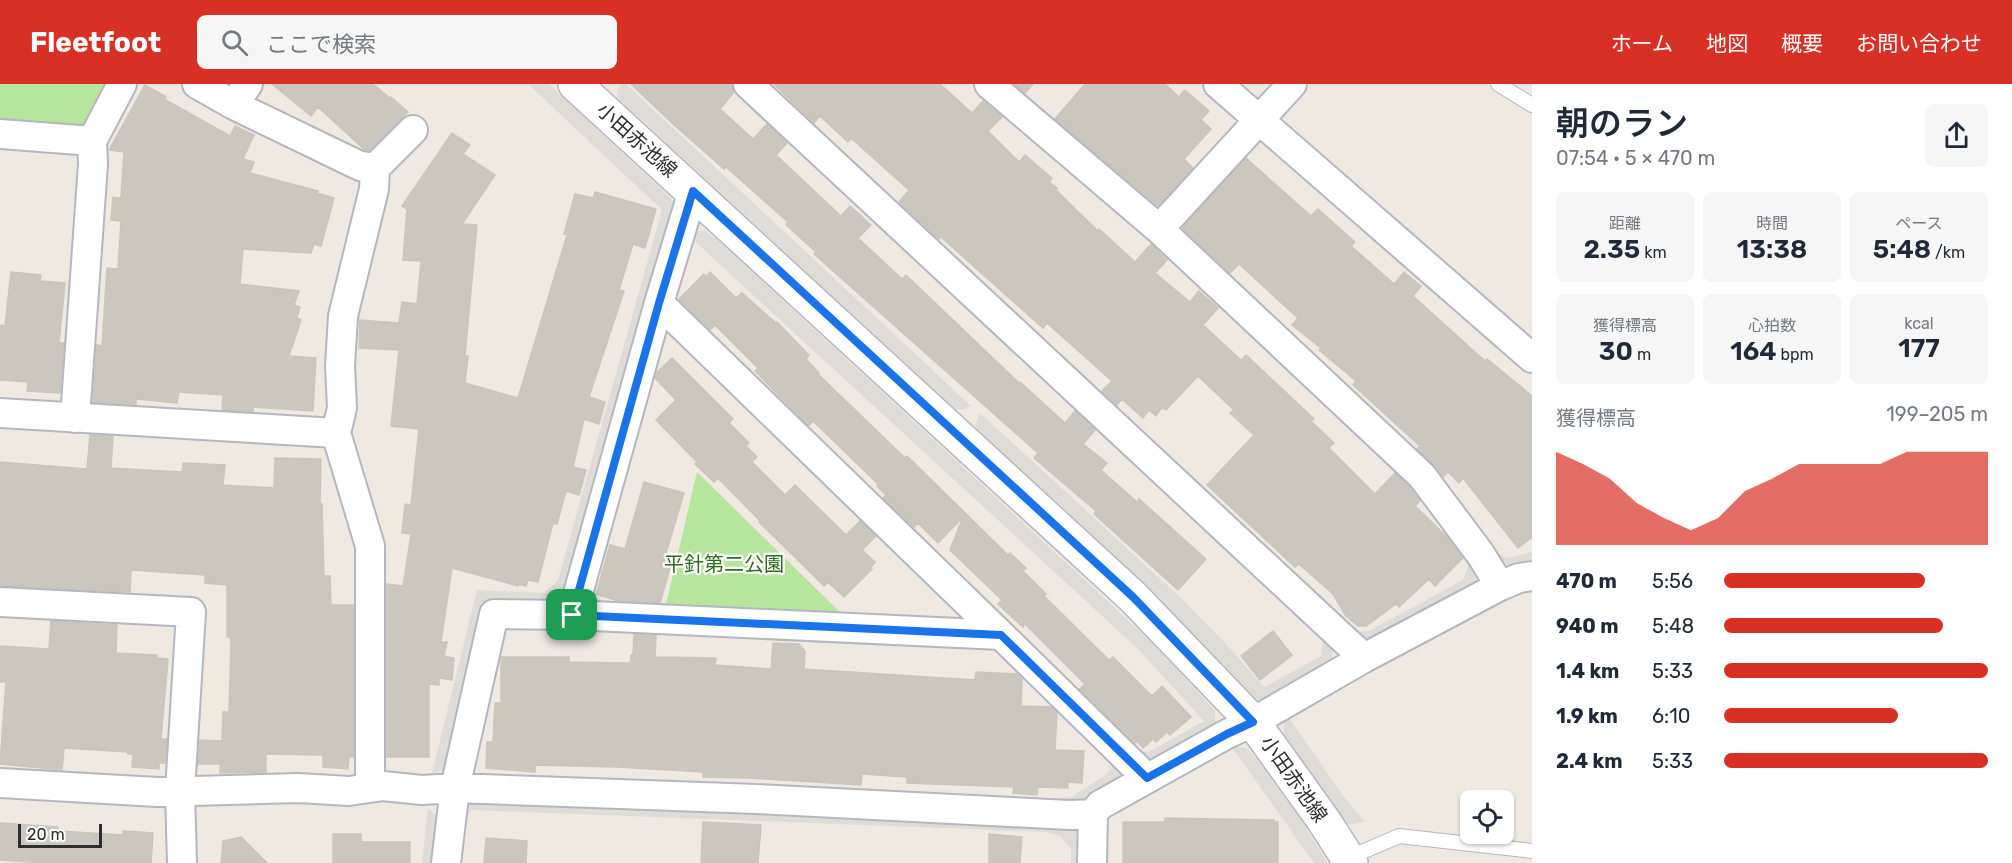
<!DOCTYPE html>
<html lang="ja">
<head>
<meta charset="utf-8">
<style>
	:root { --surface:#fff; --page:#f6f6f7; --text:#1f2937; --muted:#747a83; --accent:#d93025 }
	body { margin:0; font-family:Rubik,"Noto Sans JP",sans-serif; background:var(--page); color:var(--text); height:100vh; display:flex; flex-direction:column; font-size:22px; white-space:nowrap }
	* { box-sizing:border-box; margin:0 }
	p { font-size:20px; color:var(--muted) }
	.icon { flex:none; width:33px; height:33px; fill:none; stroke:currentColor; stroke-width:2; stroke-linecap:round; stroke-linejoin:round }
	.map { position:relative; flex:1; overflow:hidden }
	.drawer { display:flex; flex-direction:column; background:var(--surface); width:480px }
	.drawer>* { flex:none }
	.fabs { position:absolute; left:1460px; top:706px; display:grid; gap:12px }
	.fabs a { display:grid; place-items:center; width:54px; height:54px; border-radius:9px; background:var(--surface); box-shadow:0 2px 4px #0004; font-size:30px }
	.scale { position:absolute; left:18px; bottom:15px; width:84px; box-sizing:border-box; padding-left:6px; border:3px solid #2e2e2e; border-top:0; font-size:16px; line-height:21px; white-space:nowrap; color:#2e2e2e; -webkit-text-stroke:4px #fff; paint-order:stroke }
	.pin { position:absolute; display:grid; place-items:center; width:51px; height:51px; color:#fff; margin:-26px; border-radius:12px; box-shadow:0 3px 9px #0006 }
	.round { display:grid; place-items:center; flex:none; width:63px; height:63px; border-radius:9px; background:var(--page) }
	.summary { display:flex; align-items:center; justify-content:space-between; height:102px; padding:0 24px }
	h1 { font-size:33px; font-weight:600; line-height:45px }
	.stats { display:grid; grid-template-columns:repeat(3,1fr); gap:9px; height:102px; padding:6px 24px }
	.stats div { display:grid; align-content:center; border-radius:9px; background:var(--page); text-align:center }
	.stats b { font-size:26px; font-weight:600 }
	.stats small { font-size:16px; font-weight:400 }
	.stats p { font-size:16px }
	.chart { height:168px; padding:12px 24px }
	.chart p { display:flex; justify-content:space-between }
	.chart svg { width:100%; height:108px; margin-top:6px; fill:var(--accent); opacity:.7 }
	ul { padding:0 24px; list-style:none; font-size:20px }
	li { display:grid; grid-template-columns:96px 72px 1fr; align-items:center; height:45px }
	li i { height:15px; border-radius:8px; background:var(--accent) }
	header { display:flex; align-items:center; gap:36px; box-sizing:border-box; height:84px; padding:0 30px; background:var(--accent); color:#fff }
	header strong { font-size:28px }
	nav { display:flex; gap:33px; margin-inline-start:auto; font-size:21px }
	.search { width:420px; height:54px; background:var(--page); display:flex; align-items:center; gap:15px; box-sizing:border-box; padding:0 21px; border-radius:9px; color:var(--muted); font-size:22px }
	main { display:flex; flex:1; min-height:0 }
	.map>svg:first-child { display:block }
	.green { fill:#b6e59e }
	.plaza { fill:#dfdcd8 }
	.building { fill:#cbc7bf; stroke:#cbc5ba; stroke-width:1.5 }
	.lines { fill:none; stroke-linecap:round; stroke-linejoin:round }
	.lane-casing { stroke:#b4b7c1; stroke-width:16 }
	.street-casing { stroke:#b4b7c1; stroke-width:32 }
	.secondary-casing { stroke:#b4b7c1; stroke-width:36 }
	.lane { stroke:#fff; stroke-width:14 }
	.street { stroke:#fff; stroke-width:28 }
	.secondary { stroke:#fff; stroke-width:33 }
	.route-casing { stroke:#fff; stroke-width:12 }
	.route { stroke:#1a73e8; stroke-width:8 }
	.labels { text-anchor:middle; stroke-width:4.5; stroke-linejoin:round; paint-order:stroke }
	.street-label { font-size:20px; fill:#2e2e2e; stroke:#fff }
	.park-label { font-size:20px; fill:#2c6e1b; stroke:#fff }
</style>
</head>
<body>
<header>
<strong>Fleetfoot</strong>
<div class="search"><svg class="icon" aria-label="search" viewBox="0 0 24 24"><circle cx="10" cy="10" r="6"/><path d="M15 15l6 6"/></svg>ここで検索</div>
<nav><a>ホーム</a><a>地図</a><a>概要</a><a>お問い合わせ</a></nav>
</header>
<main>
<div class="map">
<svg width="1532" height="779" viewBox="0 0 1532 779">
	<rect width="100%" height="100%" fill="#efe9e1"/>
	<path class="green" d="M 0,0 L 109,0 L 89,40 L 80,44 L 0,39 Z
		M 697,388 L 845,533 L 665,525 Z"/>
	<path class="plaza" d="M 528,0 L 549,0 L 663,107 L 673,117 L 675,123 L 568,505 L 550,521 L 490,518 L 446,684 L 443,687 L 432,689 L 477,506 L 545,509 L 558,496 L 662,126 Z
		M 621,0 L 626,0 L 971,322 L 965,325 L 955,325 L 620,16 L 617,9 Z
		M 696,147 L 705,147 L 720,158 L 1155,561 L 1215,627 L 1215,637 L 1210,645 L 1155,676 L 1147,675 L 1136,666 L 1149,668 L 1204,637 L 1137,564 L 690,153 Z
		M 980,329 L 1180,513 L 1227,561 L 1264,603 L 1321,572 L 1324,552 L 1333,564 L 1332,575 L 1329,579 L 1265,615 L 1257,615 L 1251,611 L 1145,502 L 979,349 L 975,342 Z
		M 1493,468 L 1509,474 L 1532,468 L 1532,477 L 1512,484 L 1506,484 L 1500,482 Z
		M 1470,475 L 1475,484 L 1476,494 L 1475,498 L 1468,505 L 1373,557 L 1366,557 L 1354,548 L 1369,547 L 1463,496 Z
		M 1289,634 L 1344,713 L 1365,738 L 1347,741 L 1284,650 L 1284,638 Z
		M 1231,662 L 1246,664 L 1252,669 L 1297,730 L 1328,779 L 1314,779 Z
		M 1116,679 L 1120,690 L 1116,698 L 1112,700 L 1079,720 L 1069,720 L 1060,714 L 1071,713 L 1106,691 Z
		M 470,717 L 1065,742 L 1073,744 L 1077,748 L 1079,755 L 1079,779 L 1071,779 L 1071,765 L 1061,753 L 1047,748 L 472,726 L 461,739 L 464,722 Z
		M 428,724 L 439,735 L 435,779 L 422,779 Z"/>
	<path class="building" d="M 272,0 L 373,0 L 390,14 L 391,13 L 408,28 L 369,67 L 365,66 L 318,23 L 311,32 Z
		M 631,0 L 732,0 L 734,8 L 720,25 L 753,55 L 767,40 L 787,59 L 776,71 L 841,132 L 850,122 L 871,141 L 858,154 L 902,195 L 906,191 L 1019,299 L 1020,298 L 1065,339 L 1075,327 L 1095,346 L 1083,360 L 1107,379 L 1101,386 L 1137,418 L 1139,415 L 1206,475 L 1178,506 L 1094,430 L 1096,427 L 1034,374 L 1038,369 L 814,170 L 816,168 L 786,141 L 788,138 L 726,83 L 724,85 L 674,41 Z
		M 774,0 L 940,0 L 972,29 L 983,17 L 1002,33 L 988,47 L 1019,78 L 1025,71 L 1052,94 L 1049,98 L 1057,104 L 1056,106 L 1098,147 L 1099,145 L 1135,178 L 1151,160 L 1167,176 L 1155,189 L 1190,218 L 1199,207 L 1218,224 L 1203,241 L 1241,276 L 1246,271 L 1314,335 L 1311,337 L 1334,359 L 1329,364 L 1375,410 L 1395,389 L 1410,403 L 1420,417 L 1415,422 L 1447,453 L 1463,474 L 1435,502 L 1429,495 L 1399,523 L 1396,520 L 1366,542 L 1358,542 L 1346,532 L 1333,510 L 1299,480 L 1295,483 L 1207,401 L 1254,351 L 1230,329 L 1234,326 L 1198,292 L 1166,326 L 1162,323 L 1156,332 L 1149,326 L 1143,334 L 1122,315 L 1117,321 L 1102,307 L 1112,297 L 1047,239 L 1043,244 L 941,153 L 939,155 L 899,118 L 909,106 L 851,54 L 848,58 L 820,32 L 814,39 Z
		M 1014,0 L 1033,0 L 1025,9 Z
		M 1085,0 L 1165,0 L 1179,13 L 1185,6 L 1209,27 L 1201,36 L 1211,45 L 1184,75 L 1193,84 L 1158,122 L 1055,35 Z
		M 145,1 L 166,13 L 164,15 L 230,52 L 235,42 L 254,51 L 243,75 L 254,78 L 250,89 L 318,107 L 317,109 L 334,114 L 321,162 L 314,160 L 311,169 L 243,165 L 240,200 L 299,207 L 294,221 L 300,223 L 297,234 L 301,236 L 289,272 L 316,274 L 313,327 L 253,323 L 253,328 L 222,326 L 223,311 L 179,308 L 177,319 L 136,315 L 136,321 L 93,318 L 97,261 L 102,262 L 107,184 L 118,185 L 121,137 L 111,136 L 113,113 L 121,114 L 124,68 L 109,66 Z
		M 452,49 L 470,61 L 463,70 L 495,91 L 462,140 L 477,141 L 465,272 L 468,272 L 465,299 L 518,314 L 567,151 L 564,150 L 575,110 L 593,114 L 595,108 L 656,125 L 645,164 L 633,160 L 619,206 L 624,207 L 589,313 L 605,318 L 599,340 L 584,335 L 573,383 L 586,386 L 579,411 L 566,407 L 557,440 L 553,439 L 538,498 L 528,496 L 526,502 L 518,500 L 518,502 L 452,484 L 441,558 L 447,558 L 444,572 L 454,574 L 452,596 L 439,594 L 439,601 L 429,600 L 429,673 L 387,673 L 387,500 L 403,502 L 411,450 L 402,449 L 405,420 L 411,421 L 419,345 L 391,342 L 399,266 L 359,264 L 360,236 L 399,239 L 402,218 L 417,220 L 421,177 L 403,176 L 407,125 L 402,122 Z
		M 1246,74 L 1311,132 L 1318,125 L 1355,158 L 1351,162 L 1394,200 L 1404,188 L 1421,202 L 1413,212 L 1485,277 L 1487,275 L 1532,312 L 1532,453 L 1518,464 L 1463,394 L 1459,399 L 1448,388 L 1443,393 L 1417,365 L 1420,362 L 1353,301 L 1356,297 L 1319,266 L 1321,264 L 1292,241 L 1298,234 L 1239,180 L 1230,189 L 1182,144 Z
		M 11,188 L 41,191 L 40,197 L 65,199 L 59,259 L 64,259 L 60,309 L 27,307 L 28,298 L 0,296 L 0,241 L 5,242 Z
		M 710,188 L 736,214 L 742,209 L 776,239 L 777,238 L 809,271 L 806,275 L 819,289 L 818,290 L 905,374 L 907,372 L 1008,471 L 1010,469 L 1026,484 L 1023,487 L 1046,510 L 1044,512 L 1109,576 L 1113,573 L 1152,612 L 1162,602 L 1191,633 L 1170,651 L 1167,648 L 1156,658 L 1153,655 L 1143,664 L 1137,657 L 1135,659 L 1080,605 L 1085,600 L 1024,539 L 1023,543 L 998,520 L 1002,516 L 950,466 L 963,433 L 938,459 L 918,439 L 914,443 L 883,414 L 886,411 L 877,402 L 879,401 L 813,337 L 809,341 L 807,340 L 755,287 L 758,284 L 715,241 L 710,246 L 679,215 L 704,190 L 706,193 Z
		M 672,274 L 733,335 L 729,339 L 749,359 L 746,362 L 757,373 L 752,378 L 785,411 L 795,401 L 846,451 L 860,437 L 876,452 L 862,466 L 875,478 L 871,483 L 872,485 L 844,513 L 828,498 L 824,502 L 759,438 L 760,437 L 718,394 L 714,398 L 695,380 L 697,378 L 656,336 L 676,316 L 655,294 L 657,288 Z
		M 90,351 L 113,352 L 111,384 L 182,388 L 183,379 L 225,381 L 223,401 L 274,404 L 275,374 L 321,375 L 320,420 L 322,420 L 324,492 L 330,492 L 331,521 L 354,521 L 354,673 L 349,673 L 348,685 L 323,683 L 323,671 L 266,670 L 266,688 L 220,689 L 220,680 L 198,680 L 200,656 L 222,657 L 223,628 L 229,628 L 231,560 L 230,553 L 227,553 L 227,501 L 205,499 L 205,491 L 131,486 L 130,508 L 0,502 L 0,378 L 87,385 Z
		M 644,398 L 684,409 L 664,476 L 672,478 L 660,519 L 618,517 L 596,510 L 610,461 L 625,465 Z
		M 51,537 L 117,541 L 116,569 L 157,571 L 157,574 L 168,575 L 161,655 L 167,655 L 165,679 L 159,679 L 159,685 L 132,683 L 133,670 L 128,670 L 128,668 L 64,664 L 62,686 L 0,680 L 6,598 L 0,598 L 0,562 L 49,565 Z
		M 1273,547 L 1292,571 L 1260,596 L 1241,572 Z
		M 634,550 L 656,552 L 655,573 L 716,574 L 715,581 L 771,585 L 773,559 L 799,560 L 805,567 L 804,585 L 975,596 L 976,588 L 1017,590 L 1022,595 L 1021,622 L 1051,623 L 1057,629 L 1055,666 L 1084,667 L 1082,699 L 1068,698 L 1068,704 L 1038,703 L 1037,711 L 1013,709 L 1014,703 L 907,699 L 907,693 L 862,690 L 861,701 L 749,694 L 703,693 L 703,688 L 617,683 L 535,681 L 535,688 L 486,684 L 487,658 L 493,658 L 495,619 L 501,619 L 501,573 L 569,573 L 569,578 L 630,579 L 631,571 L 633,571 Z
		M 1165,734 L 1274,736 L 1274,738 L 1278,738 L 1278,779 L 1123,779 L 1123,738 L 1165,738 Z
		M 703,738 L 761,741 L 758,779 L 701,779 Z
		M 0,739 L 58,743 L 58,747 L 123,751 L 123,747 L 153,749 L 151,779 L 46,779 L 0,776 Z
		M 333,750 L 361,750 L 361,758 L 410,758 L 410,779 L 333,779 Z
		M 989,750 L 1022,753 L 1020,779 L 989,779 Z
		M 241,753 L 267,779 L 221,779 L 223,757 Z
		M 486,754 L 527,757 L 526,779 L 484,779 Z"/>
	<g class="lines">
		<g class="lane-casing">
			<path id="lane" d="M 1498,0 L 1532,21
				M 1348,774 L 1399,752 L 1532,767"/>
		</g>
		<g class="street-casing">
			<path id="street" d="M 197,0 L 234,21 L 360,82 L 375,84 L 374,105 L 343,232 L 340,282 L 342,324 L 336,349 L 370,462 L 370,703
				M 748,0 L 1364,574
				M 989,0 L 1159,145 L 1422,392 L 1481,471 L 1500,502
				M 1218,0 L 1532,274
				M 234,21 L 248,0
				M 0,50 L 92,57
				M 375,84 L 413,46
				M 1159,145 L 1292,0
				M 659,219 L 1001,551
				M 0,329 L 336,349
				M 75,334 L 93,80 L 92,57 L 122,0
				M 0,518 L 191,528 L 180,707 L 182,779
				M 572,531 L 659,219 L 693,107
				M 0,699 L 157,708 L 298,704 L 349,707 L 383,702 L 422,706 L 455,704 L 757,715 L 1069,731 L 1093,730
				M 446,779 L 455,704 L 494,530 L 572,531 L 1001,551 L 1147,694
				M 1092,779 L 1093,730 L 1100,721 L 1227,650 L 1253,638 L 1364,574 L 1500,502 L 1519,494 L 1532,492"/>
		</g>
		<g class="secondary-casing">
			<path id="secondary" d="M 575,0 L 1133,513 L 1253,638 L 1324,737 L 1351,779"/>
		</g>
		<use href="#lane" class="lane"/>
		<use href="#street" class="street"/>
		<use href="#secondary" class="secondary"/>
	</g>
	<g class="lines">
		<g class="route-casing">
			<path id="route" d="M 693,107 L 1133,513 L 1253,638 L 1227,650 L 1147,694 L 1001,551 L 572,531 L 659,219 Z"/>
		</g>
		<use href="#route" class="route"/>
	</g>
	<g class="labels">
		<g class="street-label">
			<text transform="translate(637 56) rotate(42)" y="7">小田赤池線</text>
			<text transform="translate(1294 695) rotate(55)" y="7">小田赤池線</text>
		</g>
		<g class="park-label">
			<text x="724" y="487">平針第二公園</text>
		</g>
	</g>
</svg>
<div class="fabs">
<a><svg class="icon" aria-label="locate" viewBox="0 0 24 24"><circle cx="12" cy="12" r="6"/><path d="M12 2v4M12 18v4M2 12h4M18 12h4"/></svg></a>
</div>
<div class="scale">20 m</div>
<div class="pin" style="left:572px;top:531px;background:#1e9e55"><svg class="icon" aria-label="arrive" viewBox="0 0 24 24"><path d="M6 21V4h12l-3 4 3 4H6"/></svg></div>
</div>
<section class="drawer">
<div class="summary"><div><h1>朝のラン</h1><p>07:54 · 5 × 470 m</p></div><a class="round"><svg class="icon" aria-label="share" viewBox="0 0 24 24"><path d="M12 15V3M7 8l5-5 5 5M5 13v7h14v-7"/></svg></a></div>
<div class="stats">
<div><p>距離</p><b>2.35<small> km</small></b></div>
<div><p>時間</p><b>13:38</b></div>
<div><p>ペース</p><b>5:48<small> /km</small></b></div>
</div>
<div class="stats">
<div><p>獲得標高</p><b>30<small> m</small></b></div>
<div><p>心拍数</p><b>164<small> bpm</small></b></div>
<div><p>kcal</p><b>177</b></div>
</div>
<div class="chart"><p><span>獲得標高</span>199–205 m</p>
<svg viewBox="0 0 160 44" preserveAspectRatio="none"><path d="M0 44V6L10 11L20 17L30 27L40 33L50 38L60 33L70 22L80 17L90 11L100 11L110 11L120 11L130 6L140 6L150 6L160 6V44z"/></svg>
</div>
<ul>
<li><b>470 m</b>5:56<i style="width:76%"></i></li>
<li><b>940 m</b>5:48<i style="width:83%"></i></li>
<li><b>1.4 km</b>5:33<i style="width:100%"></i></li>
<li><b>1.9 km</b>6:10<i style="width:66%"></i></li>
<li><b>2.4 km</b>5:33<i style="width:100%"></i></li>
</ul>
</section>
</main>
</body>
</html>
